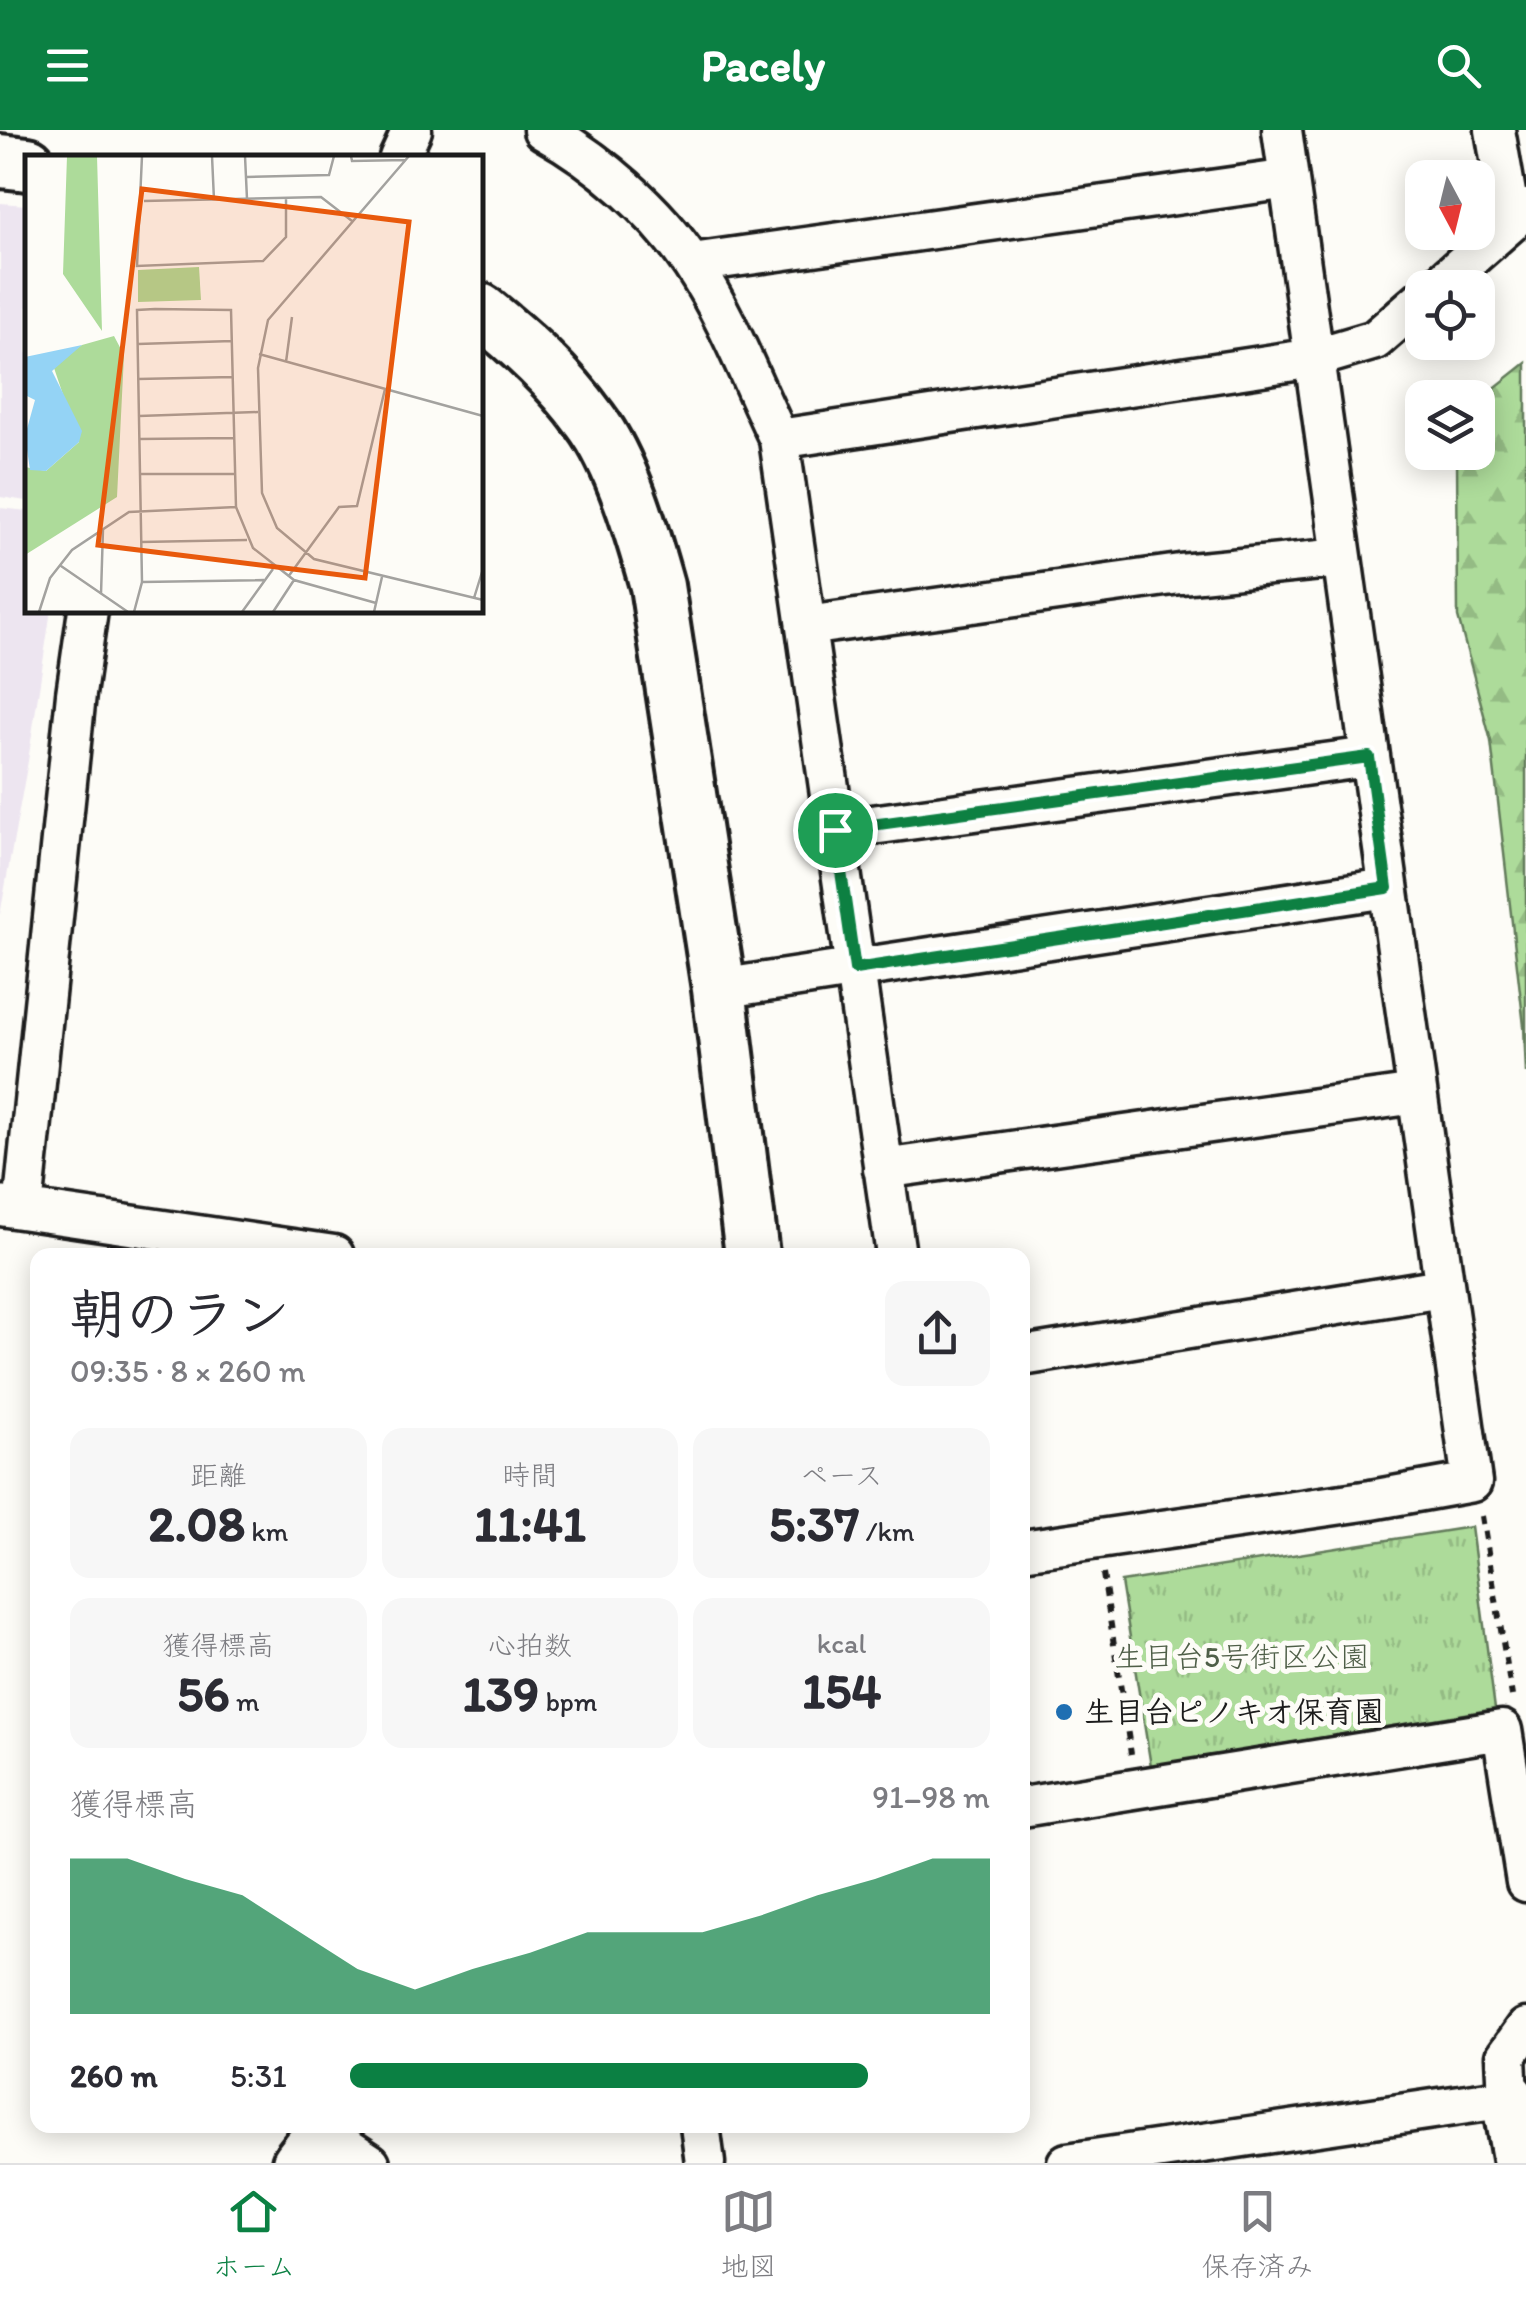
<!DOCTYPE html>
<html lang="ja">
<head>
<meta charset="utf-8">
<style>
	:root { --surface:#fff; --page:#f7f7f7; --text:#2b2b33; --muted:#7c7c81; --line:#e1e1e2; --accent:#0b8043 }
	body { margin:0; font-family:Itim,"Klee One",sans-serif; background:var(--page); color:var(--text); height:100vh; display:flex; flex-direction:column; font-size:38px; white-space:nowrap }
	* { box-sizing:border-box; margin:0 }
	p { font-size:32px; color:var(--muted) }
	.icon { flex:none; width:55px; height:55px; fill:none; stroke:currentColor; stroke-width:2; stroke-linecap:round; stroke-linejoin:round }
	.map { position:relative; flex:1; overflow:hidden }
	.drawer { position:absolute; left:30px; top:1118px; width:1000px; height:885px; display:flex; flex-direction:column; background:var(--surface); border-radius:20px; box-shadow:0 5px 25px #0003 }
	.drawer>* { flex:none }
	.needle { width:65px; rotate:173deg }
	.fabs { position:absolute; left:1405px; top:30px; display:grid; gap:20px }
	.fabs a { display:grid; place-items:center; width:90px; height:90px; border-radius:20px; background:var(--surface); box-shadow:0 5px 25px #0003; font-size:50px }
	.pin { position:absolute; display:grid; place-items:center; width:85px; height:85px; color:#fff; margin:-42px; border:5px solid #fff; border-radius:50%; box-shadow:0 2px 10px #0007 }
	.round { display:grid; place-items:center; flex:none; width:105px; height:105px; border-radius:20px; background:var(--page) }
	.headline { display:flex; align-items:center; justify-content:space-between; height:170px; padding:0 40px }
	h1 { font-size:55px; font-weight:700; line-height:75px }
	.metrics { display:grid; grid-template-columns:repeat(3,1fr); gap:15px; height:170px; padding:10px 40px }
	.metrics div { display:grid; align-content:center; border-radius:20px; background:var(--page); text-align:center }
	.metrics b { font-size:50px; font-weight:700 }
	.metrics small { font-size:28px; font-weight:400 }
	.metrics p { font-size:28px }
	.chart { height:280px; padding:20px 40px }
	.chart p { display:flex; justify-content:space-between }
	.chart svg { width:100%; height:180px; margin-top:10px; fill:var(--accent); opacity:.7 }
	ul { padding:0 40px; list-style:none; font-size:32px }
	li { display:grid; grid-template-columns:160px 120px 1fr; align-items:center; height:75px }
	li i { height:25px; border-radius:12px; background:var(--accent) }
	header { display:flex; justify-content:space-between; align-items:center; height:130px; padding:0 40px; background:var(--accent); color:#fff; font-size:45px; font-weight:700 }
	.dock { display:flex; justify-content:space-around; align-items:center; height:140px; border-top:2px solid var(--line); background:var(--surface); font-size:28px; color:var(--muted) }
	.dock a { display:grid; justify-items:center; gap:5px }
	.dock .selected { color:var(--accent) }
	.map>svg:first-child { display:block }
	.built { fill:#ede5f0 }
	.forest { fill:url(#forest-firs); stroke:#647c5b; stroke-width:2.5 }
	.park { fill:url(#park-tufts); stroke:#647c5b; stroke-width:2.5 }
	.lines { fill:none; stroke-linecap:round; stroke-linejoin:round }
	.street-casing { stroke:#1c1c1c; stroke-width:45 }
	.secondary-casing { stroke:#1c1c1c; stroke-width:60 }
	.path { stroke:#1c1c1c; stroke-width:6; stroke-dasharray:8 8; stroke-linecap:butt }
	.street { stroke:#fdfcf7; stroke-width:38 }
	.secondary { stroke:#fdfcf7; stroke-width:52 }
	.route-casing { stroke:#fff; stroke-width:20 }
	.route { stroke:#0b8043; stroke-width:12 }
	.poi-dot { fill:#1f6fb2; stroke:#fdfcf7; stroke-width:4 }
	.labels { text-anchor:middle; stroke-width:10; stroke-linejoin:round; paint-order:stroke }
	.park-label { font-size:30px; fill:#4f5f48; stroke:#fdfcf7 }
	.poi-label { font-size:30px; font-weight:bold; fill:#1c1c1c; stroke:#fdfcf7; text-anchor:start }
	.inset-road { fill:none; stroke:#a3a29f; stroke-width:2.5 }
	.view { fill:#e8590c; fill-opacity:0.15; stroke:#e8590c; stroke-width:5 }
	.inset-edge { fill:none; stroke:#1c1c1c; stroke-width:5 }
</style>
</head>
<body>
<header><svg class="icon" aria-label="menu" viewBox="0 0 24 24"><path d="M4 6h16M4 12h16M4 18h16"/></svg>Pacely<svg class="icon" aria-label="search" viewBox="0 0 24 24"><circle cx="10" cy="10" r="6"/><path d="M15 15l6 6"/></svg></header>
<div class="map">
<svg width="1526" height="2033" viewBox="0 0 1526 2033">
	<defs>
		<pattern id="forest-firs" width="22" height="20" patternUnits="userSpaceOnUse" patternTransform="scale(2.5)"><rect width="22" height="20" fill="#addb9a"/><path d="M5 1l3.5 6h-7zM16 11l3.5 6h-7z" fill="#94bb84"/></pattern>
		<pattern id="park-tufts" width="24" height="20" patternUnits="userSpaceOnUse" patternTransform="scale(2.5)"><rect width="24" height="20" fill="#addb9a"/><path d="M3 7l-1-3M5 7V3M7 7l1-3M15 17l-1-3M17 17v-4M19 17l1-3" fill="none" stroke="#94bb84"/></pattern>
	</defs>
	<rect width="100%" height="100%" fill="#fdfcf7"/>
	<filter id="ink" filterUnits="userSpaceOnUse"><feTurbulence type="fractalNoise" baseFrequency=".01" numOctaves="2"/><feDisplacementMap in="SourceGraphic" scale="20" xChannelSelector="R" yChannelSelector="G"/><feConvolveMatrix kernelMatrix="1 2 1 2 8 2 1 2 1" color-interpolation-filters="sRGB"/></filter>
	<g filter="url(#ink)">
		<path class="built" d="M 0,73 L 27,75 L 27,371 L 0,367 Z
			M 0,378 L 27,381 L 28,480 L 51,480 L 28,631 L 0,785 Z"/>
		<path class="forest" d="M 1526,233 L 1526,944 L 1524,896 L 1491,611 L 1458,487 L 1457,323 L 1478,322 L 1478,271 Z"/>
		<path class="park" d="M 1471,1397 L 1495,1579 L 1151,1636 L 1121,1452 Z"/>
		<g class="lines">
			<g class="street-casing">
				<path id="street" d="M 543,0 C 599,31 656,80 692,134 C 728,188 751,251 779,309 L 896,1125
					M 1495,0 L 1511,92
					M 399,28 L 412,0
					M 692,133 L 1289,49
					M 1436,158 L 1526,79
					M 779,309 L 1314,228 L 1375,210 L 1422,169
					M 806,496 L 1180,444 L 1341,428
					M 835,700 L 1369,627
					M 719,859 L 1387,758
					M 883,1039 L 1416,964
					M 0,1076 L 334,1125
					M 23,1079 L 76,564 L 88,480
					M 1022,1226 L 1442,1158
					M 1022,1420 L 1371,1370 L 1472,1352 L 1282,0
					M 1022,1677 L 1502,1600 L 1526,1752
					M 700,1995 L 705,2033
					M 323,2002 L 370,2033
					M 1067,2033 L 1508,1968 L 1506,1926 L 1526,1898"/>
			</g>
			<g class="secondary-casing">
				<path id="secondary" d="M 0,31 L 28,34
					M 480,180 C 521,213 559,247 590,290 C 622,332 643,406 657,456 L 719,859 L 752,1125
					M 1508,1968 L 1520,2033
					M 299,2033 L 328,1995"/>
			</g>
			<path class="path" d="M 1482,1386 L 1512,1566
				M 1103,1444 L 1131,1624"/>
			<use href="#street" class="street"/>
			<use href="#secondary" class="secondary"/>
		</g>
	</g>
	<g class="lines" filter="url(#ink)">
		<g class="route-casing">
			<path id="route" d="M 1369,627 L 1387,758 L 855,839 L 835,700 Z"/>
		</g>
		<use href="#route" class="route"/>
	</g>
	<circle class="poi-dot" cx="1064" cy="1582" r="10"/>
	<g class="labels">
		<g class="park-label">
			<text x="1242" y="1537">生目台5号街区公園</text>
		</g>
		<g class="poi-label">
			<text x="1084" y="1592">生目台ピノキオ保育園</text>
		</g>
	</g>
	<g transform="translate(25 25)">
		<rect width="458" height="458" fill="#fdfcf7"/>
		<path d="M 42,1 L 72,1 L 77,176 L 38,119 ZM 89,181 L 99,200 L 92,342 L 0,400 L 0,312 L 21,316 L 54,287 L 28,210 L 57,190 Z" fill="#addb9a"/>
		<path d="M 174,112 L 176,145 L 113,147 L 113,115 Z" fill="#addb9a"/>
		<path d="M 57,190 L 27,216 L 57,276 L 54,287 L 21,316 L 5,315 L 0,281 L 10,245 L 0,240 L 0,202 Z" fill="#94d3f5"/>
		<path class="inset-road" d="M 117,1 L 112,111 L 238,106 L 261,82 L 261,43M 187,1 L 189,45M 220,1 L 222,44M 326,1 L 327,6 L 381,5M 384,1 L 243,165 L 233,213 L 237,338 L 252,373 L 289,404 L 458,445M 221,22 L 304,20 L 309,1M 119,46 L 296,42 L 327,66M 113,189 L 207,186M 234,199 L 458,261M 261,207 L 267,162M 113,224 L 208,222M 114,261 L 233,257M 114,284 L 209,283M 115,319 L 210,319M 116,387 L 222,385M 36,411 L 103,457M 263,422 L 314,352 L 332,351 L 360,234M 117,427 L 239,425M 76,439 L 78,374M 449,443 L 458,414M 14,457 L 25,423 L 47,395 L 104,357 L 211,352M 109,457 L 117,427 L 112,155 L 130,154 L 206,155 L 211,352 L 228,393 L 269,425 L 351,448M 217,457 L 248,414M 248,457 L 269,425M 349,457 L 357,422"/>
		<path class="view" d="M 117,34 L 384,67 L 340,423 L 73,390 Z"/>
		<rect width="458" height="458" class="inset-edge"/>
	</g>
</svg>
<div class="fabs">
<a><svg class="needle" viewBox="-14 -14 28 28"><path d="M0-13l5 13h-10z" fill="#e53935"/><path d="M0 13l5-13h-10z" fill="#7c7c81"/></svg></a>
<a><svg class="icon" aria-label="locate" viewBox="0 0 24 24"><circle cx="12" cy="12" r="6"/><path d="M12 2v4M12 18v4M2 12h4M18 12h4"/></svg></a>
<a><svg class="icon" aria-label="layers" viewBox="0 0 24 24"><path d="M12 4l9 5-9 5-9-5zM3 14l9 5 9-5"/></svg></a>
</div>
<div class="pin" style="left:835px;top:700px;background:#1e9e55"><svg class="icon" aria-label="arrive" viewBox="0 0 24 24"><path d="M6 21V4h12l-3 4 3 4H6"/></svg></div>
<section class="drawer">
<div class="headline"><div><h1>朝のラン</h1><p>09:35 · 8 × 260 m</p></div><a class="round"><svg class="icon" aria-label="share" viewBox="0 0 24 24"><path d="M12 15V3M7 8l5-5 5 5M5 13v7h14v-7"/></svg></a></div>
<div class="metrics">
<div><p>距離</p><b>2.08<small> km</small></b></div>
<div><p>時間</p><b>11:41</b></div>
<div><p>ペース</p><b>5:37<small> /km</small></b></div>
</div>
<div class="metrics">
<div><p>獲得標高</p><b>56<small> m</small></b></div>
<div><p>心拍数</p><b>139<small> bpm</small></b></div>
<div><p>kcal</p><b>154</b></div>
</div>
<div class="chart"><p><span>獲得標高</span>91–98 m</p>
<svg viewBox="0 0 160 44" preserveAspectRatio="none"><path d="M0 44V6L10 6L20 11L30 15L40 24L50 33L60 38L70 33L80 29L90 24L100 24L110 24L120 20L130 15L140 11L150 6L160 6V44z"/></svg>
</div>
<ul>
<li><b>260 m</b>5:31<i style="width:81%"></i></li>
</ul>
</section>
</div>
<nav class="dock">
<a class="selected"><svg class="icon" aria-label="home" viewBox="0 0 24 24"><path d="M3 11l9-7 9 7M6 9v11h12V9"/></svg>ホーム</a>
<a><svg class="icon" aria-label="map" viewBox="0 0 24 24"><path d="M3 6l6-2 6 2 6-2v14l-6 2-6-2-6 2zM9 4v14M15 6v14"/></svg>地図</a>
<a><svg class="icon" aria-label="saved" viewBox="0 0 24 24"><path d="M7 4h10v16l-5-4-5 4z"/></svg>保存済み</a>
</nav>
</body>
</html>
